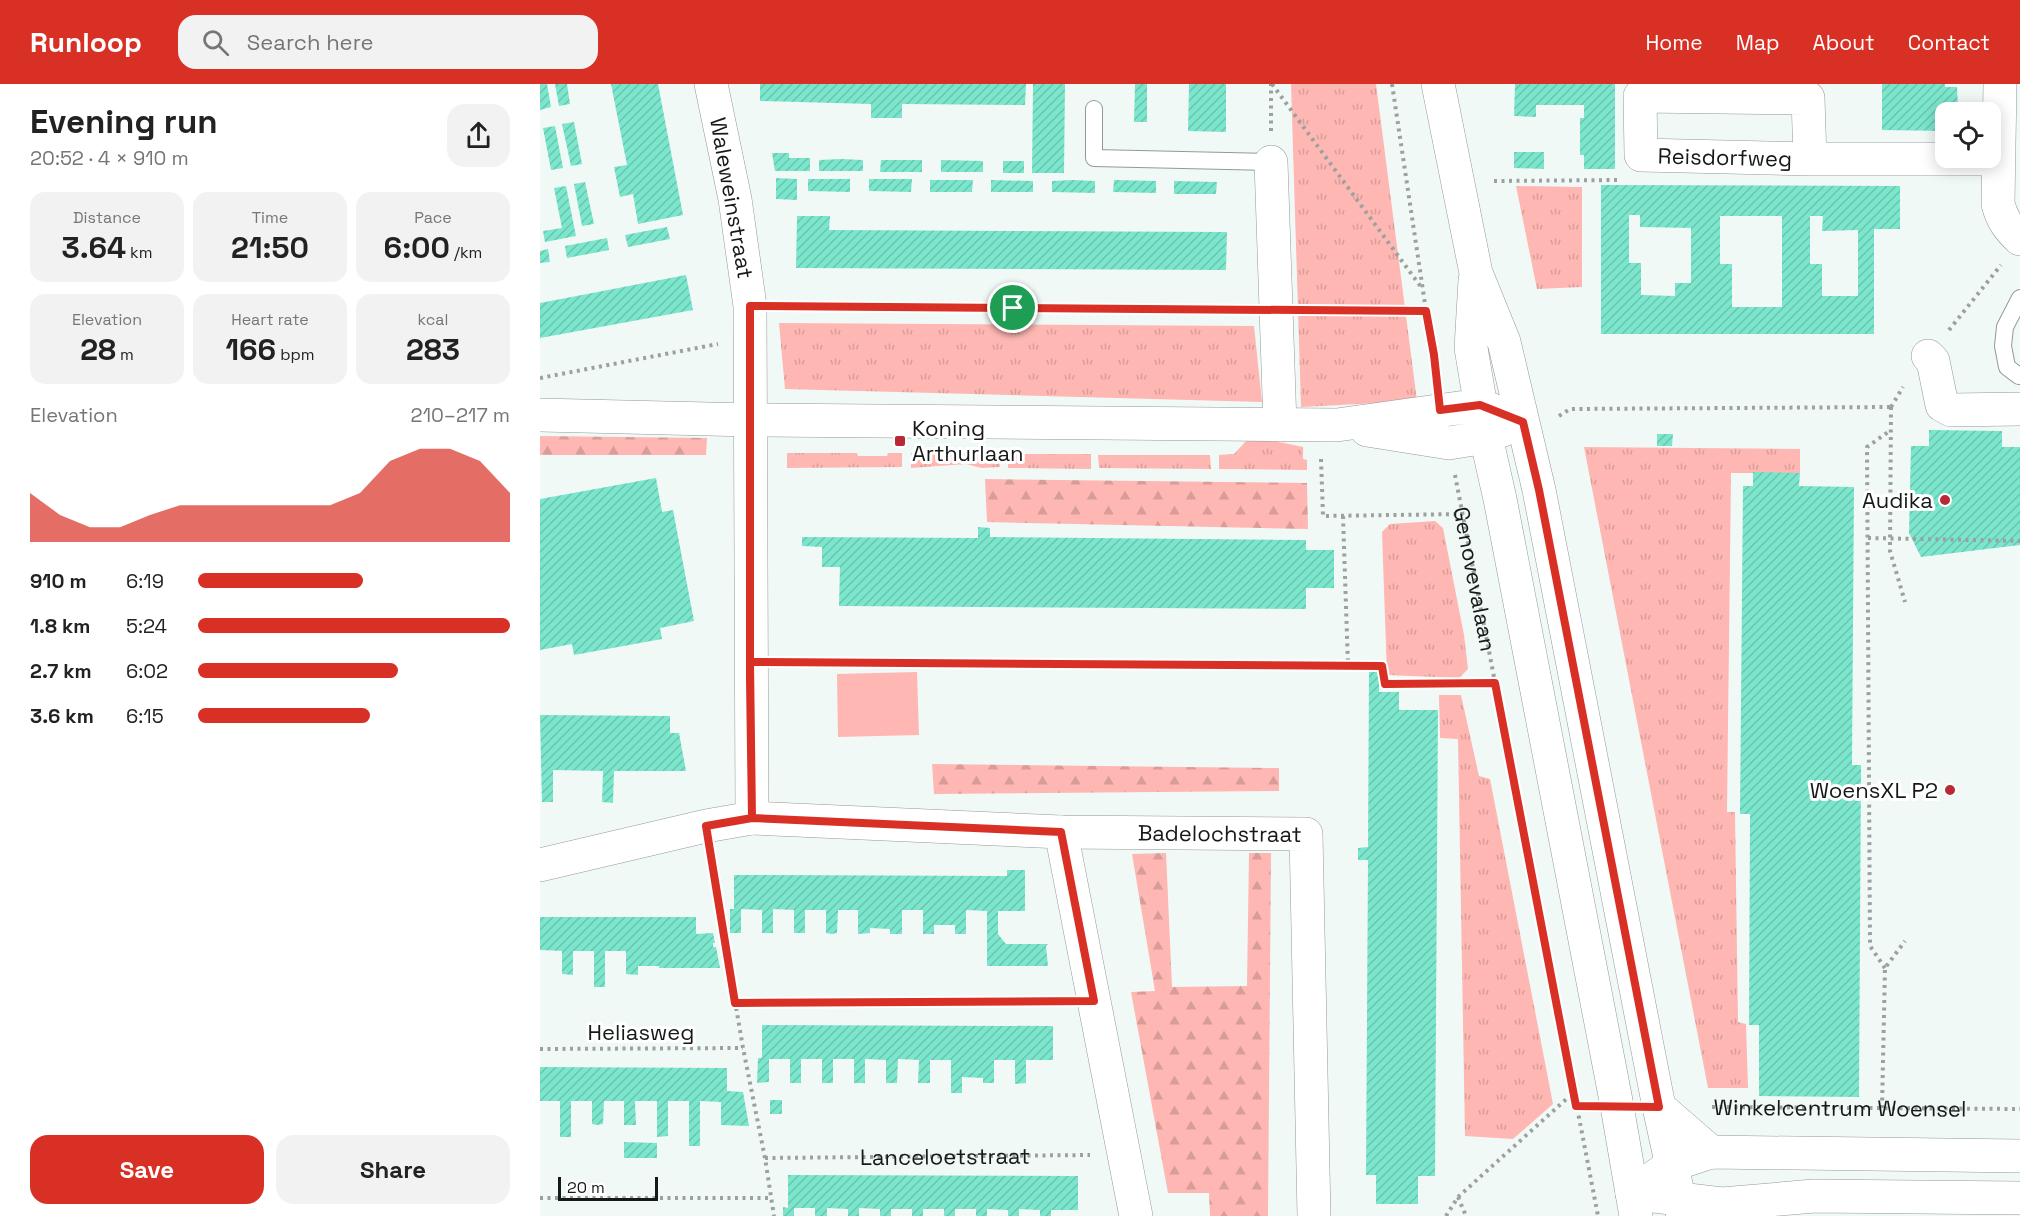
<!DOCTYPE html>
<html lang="en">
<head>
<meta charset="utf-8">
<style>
	:root { --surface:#fff; --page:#f2f2f2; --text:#222; --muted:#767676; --accent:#d93025 }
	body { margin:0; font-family:"Space Grotesk",sans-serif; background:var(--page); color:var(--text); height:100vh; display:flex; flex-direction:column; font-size:22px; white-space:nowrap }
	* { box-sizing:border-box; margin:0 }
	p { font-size:20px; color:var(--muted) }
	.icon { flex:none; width:33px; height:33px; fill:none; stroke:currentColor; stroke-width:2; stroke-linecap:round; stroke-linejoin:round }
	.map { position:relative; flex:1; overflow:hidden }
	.sheet { display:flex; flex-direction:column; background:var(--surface); width:540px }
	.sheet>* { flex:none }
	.tools { position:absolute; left:1395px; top:18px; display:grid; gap:12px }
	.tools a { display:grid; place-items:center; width:66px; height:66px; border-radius:12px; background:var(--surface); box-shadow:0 3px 15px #0003; font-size:30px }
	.scale { position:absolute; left:18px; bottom:15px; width:100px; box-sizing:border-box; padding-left:6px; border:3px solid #161918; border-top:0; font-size:16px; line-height:21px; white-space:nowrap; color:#161918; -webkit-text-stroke:4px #fff; paint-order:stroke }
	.pin { position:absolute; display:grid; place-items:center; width:51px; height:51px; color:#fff; margin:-26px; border:3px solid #fff; border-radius:50%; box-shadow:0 2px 6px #0007 }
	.round { display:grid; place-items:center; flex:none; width:63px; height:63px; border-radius:18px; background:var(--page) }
	.head { display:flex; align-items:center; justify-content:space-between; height:102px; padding:0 30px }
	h1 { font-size:33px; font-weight:700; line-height:45px }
	.stats { display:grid; grid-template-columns:repeat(3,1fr); gap:9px; height:102px; padding:6px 30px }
	.stats div { display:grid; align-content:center; border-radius:15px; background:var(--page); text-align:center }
	.stats b { font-size:30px; font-weight:700 }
	.stats small { font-size:16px; font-weight:400 }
	.stats p { font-size:16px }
	.chart { height:168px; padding:12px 30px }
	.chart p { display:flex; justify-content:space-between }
	.chart svg { width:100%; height:108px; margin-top:6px; fill:var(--accent); opacity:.7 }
	.cta { display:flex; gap:12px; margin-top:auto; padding:12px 30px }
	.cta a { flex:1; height:69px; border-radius:18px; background:var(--accent); color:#fff; font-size:24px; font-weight:700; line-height:69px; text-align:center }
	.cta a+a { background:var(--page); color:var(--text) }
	ul { padding:0 30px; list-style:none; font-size:20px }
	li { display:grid; grid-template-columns:96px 72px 1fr; align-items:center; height:45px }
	li i { height:15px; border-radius:8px; background:var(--accent) }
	header { display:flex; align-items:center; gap:36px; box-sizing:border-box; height:84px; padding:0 30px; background:var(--accent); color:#fff }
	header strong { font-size:28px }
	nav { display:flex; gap:33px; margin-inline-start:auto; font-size:21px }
	.search { width:420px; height:54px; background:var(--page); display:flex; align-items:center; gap:15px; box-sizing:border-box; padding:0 21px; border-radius:18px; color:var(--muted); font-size:22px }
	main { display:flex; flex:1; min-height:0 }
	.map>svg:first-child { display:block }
	.grass { fill:url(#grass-tufts) }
	.forest { fill:url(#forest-firs) }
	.park { fill:#feb7b3 }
	.building { fill:url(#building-hatch); fill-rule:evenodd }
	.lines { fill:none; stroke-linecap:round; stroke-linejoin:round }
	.lane-casing { stroke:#929a98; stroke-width:18 }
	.street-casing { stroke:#929a98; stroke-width:34 }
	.secondary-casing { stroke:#929a98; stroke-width:34 }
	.path { stroke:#9ba19f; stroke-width:4; stroke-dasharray:3 4.5; stroke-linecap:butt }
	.lane { stroke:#fff; stroke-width:16 }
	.street { stroke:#fff; stroke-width:33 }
	.secondary { stroke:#fff; stroke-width:33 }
	.route-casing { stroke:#fff; stroke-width:12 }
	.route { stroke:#d93025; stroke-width:8 }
	.poi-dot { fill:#b92835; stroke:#fff; stroke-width:2 }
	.labels { text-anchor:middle; stroke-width:6; stroke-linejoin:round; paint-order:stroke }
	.street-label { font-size:22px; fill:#161918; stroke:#fff }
	.poi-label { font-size:22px; fill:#161918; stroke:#fff; text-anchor:end }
</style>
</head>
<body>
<header>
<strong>Runloop</strong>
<div class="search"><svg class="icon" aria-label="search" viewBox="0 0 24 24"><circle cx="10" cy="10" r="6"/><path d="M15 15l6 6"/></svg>Search here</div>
<nav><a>Home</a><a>Map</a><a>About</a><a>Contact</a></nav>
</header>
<main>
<section class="sheet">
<div class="head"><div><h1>Evening run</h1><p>20:52 · 4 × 910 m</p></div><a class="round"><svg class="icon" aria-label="share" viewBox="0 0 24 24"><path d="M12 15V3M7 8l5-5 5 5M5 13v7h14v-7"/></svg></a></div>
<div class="stats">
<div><p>Distance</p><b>3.64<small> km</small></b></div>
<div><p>Time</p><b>21:50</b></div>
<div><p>Pace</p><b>6:00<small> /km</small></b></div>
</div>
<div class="stats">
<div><p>Elevation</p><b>28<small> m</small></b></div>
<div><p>Heart rate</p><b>166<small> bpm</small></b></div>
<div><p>kcal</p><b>283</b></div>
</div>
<div class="chart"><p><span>Elevation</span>210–217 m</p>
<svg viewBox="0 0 160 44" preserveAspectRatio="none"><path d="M0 44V24L10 33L20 38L30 38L40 33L50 29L60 29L70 29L80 29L90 29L100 29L110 24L120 11L130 6L140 6L150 11L160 24V44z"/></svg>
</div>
<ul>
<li><b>910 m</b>6:19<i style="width:53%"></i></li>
<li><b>1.8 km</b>5:24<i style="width:100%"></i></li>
<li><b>2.7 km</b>6:02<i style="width:64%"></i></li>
<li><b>3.6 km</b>6:15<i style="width:55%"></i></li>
</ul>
<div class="cta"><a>Save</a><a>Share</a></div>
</section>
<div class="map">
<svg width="1480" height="1132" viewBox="0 0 1480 1132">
	<defs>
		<pattern id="grass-tufts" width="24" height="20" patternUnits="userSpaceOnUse" patternTransform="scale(1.5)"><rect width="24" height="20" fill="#feb7b3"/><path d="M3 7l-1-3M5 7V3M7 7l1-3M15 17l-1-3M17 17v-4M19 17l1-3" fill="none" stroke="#d99d99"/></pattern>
		<pattern id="forest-firs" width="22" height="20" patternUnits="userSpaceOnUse" patternTransform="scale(1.5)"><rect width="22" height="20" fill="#feb7b3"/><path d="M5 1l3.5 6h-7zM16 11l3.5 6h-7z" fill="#d99d99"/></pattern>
		<pattern id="building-hatch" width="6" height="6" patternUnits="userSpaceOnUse" patternTransform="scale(1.5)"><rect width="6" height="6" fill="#7ce6cd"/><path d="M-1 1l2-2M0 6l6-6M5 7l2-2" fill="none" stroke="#6ac5af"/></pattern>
	</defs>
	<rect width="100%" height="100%" fill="#f1f9f7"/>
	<path class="grass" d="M 751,0 L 836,0 L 877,317 L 761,323 Z
		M 976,102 L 1042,103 L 1042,203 L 997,205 Z
		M 239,239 L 714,242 L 722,318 L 245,305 Z
		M 708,355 L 739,358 L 763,363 L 763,375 L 767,376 L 767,386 L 679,385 L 679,371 L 694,370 Z
		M 1044,363 L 1260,365 L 1260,389 L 1191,389 L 1187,728 L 1195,728 L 1198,938 L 1206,940 L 1208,1004 L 1168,1004 Z
		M 247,369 L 317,369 L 318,372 L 347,372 L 348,369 L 362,369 L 362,383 L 247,384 Z
		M 371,369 L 459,369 L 460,383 L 442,384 L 426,380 L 371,384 Z
		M 468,370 L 551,370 L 551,385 L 468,384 Z
		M 558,371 L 670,371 L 671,385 L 559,384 Z
		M 895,437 L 903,444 L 924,551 L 928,585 L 919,594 L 847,591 L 842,448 L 850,440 Z
		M 899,611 L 921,611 L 939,692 L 950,695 L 1013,1020 L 973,1055 L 925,1052 L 918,655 L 900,654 Z"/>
	<path class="forest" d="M 0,352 L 167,354 L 166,371 L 0,371 Z
		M 445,395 L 767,399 L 768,445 L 447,438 Z
		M 392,680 L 739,684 L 739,707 L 394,710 Z
		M 626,769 L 632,903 L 707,902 L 709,769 L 731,769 L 728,1132 L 670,1132 L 669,1109 L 628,1109 L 591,908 L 615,907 L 592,770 Z"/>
	<path class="park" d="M 377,588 L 379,651 L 298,653 L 297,590 Z"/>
	<path class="building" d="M 0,0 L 7,0 L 11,23 L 0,26 Z
		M 15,0 L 27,0 L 30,20 L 19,22 Z
		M 71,0 L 118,0 L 143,131 L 98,140 L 93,110 L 80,113 L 74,83 L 87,81 Z
		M 220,0 L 486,0 L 485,21 L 362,20 L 362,34 L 331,34 L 331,20 L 220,17 Z
		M 493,0 L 525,0 L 524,89 L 492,89 Z
		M 595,0 L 607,0 L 607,38 L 594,38 Z
		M 649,0 L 686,0 L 686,48 L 648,47 Z
		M 975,0 L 1075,0 L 1075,85 L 1044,85 L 1044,71 L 1040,71 L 1040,34 L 1044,34 L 1044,21 L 996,21 L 996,33 L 974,32 Z
		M 1342,0 L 1405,0 L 1405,3 L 1417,3 L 1418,23 L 1405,23 L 1405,47 L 1342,46 Z
		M 34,38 L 42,80 L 31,82 L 22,40 Z
		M 15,42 L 23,84 L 11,86 L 3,44 Z
		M 974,68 L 1004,68 L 1004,85 L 974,84 Z
		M 232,69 L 249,69 L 249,74 L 270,74 L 270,87 L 235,87 Z
		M 301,75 L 323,76 L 323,87 L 279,87 L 279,76 Z
		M 341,76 L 382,76 L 382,88 L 340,88 Z
		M 401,76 L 443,77 L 443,88 L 401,88 Z
		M 463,77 L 484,77 L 484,89 L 463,89 Z
		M 236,94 L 257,95 L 257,116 L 236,115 Z
		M 268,95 L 310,95 L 310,108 L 268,107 Z
		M 329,95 L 372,95 L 371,108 L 329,107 Z
		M 390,96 L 433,96 L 432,108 L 390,108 Z
		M 451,96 L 493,97 L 493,108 L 451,108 Z
		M 533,96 L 555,97 L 555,109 L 512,108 L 512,97 Z
		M 574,96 L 616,97 L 616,109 L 573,108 Z
		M 634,97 L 677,98 L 676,110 L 634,110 Z
		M 45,98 L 54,140 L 42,142 L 34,100 Z
		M 1061,101 L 1360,102 L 1360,145 L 1334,145 L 1334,250 L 1061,250 ZM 1089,131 L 1100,131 L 1100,143 L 1151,144 L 1151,199 L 1135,199 L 1135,212 L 1101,211 L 1101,179 L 1089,179 ZM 1180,132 L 1242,132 L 1242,223 L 1192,223 L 1192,180 L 1180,180 ZM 1270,132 L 1283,132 L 1282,147 L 1318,146 L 1318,212 L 1282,212 L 1282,180 L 1270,180 Z
		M 26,102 L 36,152 L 5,158 L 3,147 L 22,144 L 14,104 Z
		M 257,132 L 290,132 L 289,146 L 687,148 L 686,186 L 256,184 Z
		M 127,143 L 130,155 L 88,163 L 85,151 Z
		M 67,154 L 69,166 L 27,174 L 25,162 Z
		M 8,165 L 10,178 L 0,179 L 0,167 Z
		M 146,191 L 153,226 L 0,254 L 0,219 Z
		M 1389,346 L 1462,347 L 1462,363 L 1480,363 L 1480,461 L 1381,473 L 1369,449 L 1371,362 L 1389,362 Z
		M 1117,350 L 1133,350 L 1132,362 L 1117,362 Z
		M 1213,388 L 1260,389 L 1259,402 L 1314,403 L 1312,681 L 1321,681 L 1319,1013 L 1219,1012 L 1219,941 L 1209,941 L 1210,730 L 1200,730 L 1203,402 L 1213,402 Z
		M 116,394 L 122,428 L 133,426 L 154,537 L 120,544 L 122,555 L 34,571 L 32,560 L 0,566 L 0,415 Z
		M 438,443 L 450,444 L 450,453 L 766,456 L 766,466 L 794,466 L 794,504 L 766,504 L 766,525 L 299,522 L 300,483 L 282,483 L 282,463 L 262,462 L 262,453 L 438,454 Z
		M 829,587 L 839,587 L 839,608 L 859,608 L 859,626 L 898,626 L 895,1092 L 878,1092 L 878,1120 L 836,1120 L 836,1091 L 826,1091 L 828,776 L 818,776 L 818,764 L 828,763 Z
		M 0,631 L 130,632 L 130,649 L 139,649 L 146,687 L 74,687 L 73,719 L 62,718 L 63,687 L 13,686 L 13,718 L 2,718 Z
		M 467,786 L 485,786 L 485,827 L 458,827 L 458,850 L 466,860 L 508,860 L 506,862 L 508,882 L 447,882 L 447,827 L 426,826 L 426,850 L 415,850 L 415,841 L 394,841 L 394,850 L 383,850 L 383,826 L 362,826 L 362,850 L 350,850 L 350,845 L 330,844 L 330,849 L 318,850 L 318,826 L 298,826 L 297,849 L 291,850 L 286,849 L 286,826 L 265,826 L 265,849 L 254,849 L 254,826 L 233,825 L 233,849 L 222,849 L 222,826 L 201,825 L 201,849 L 190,849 L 190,825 L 194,825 L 194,791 L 467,792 Z
		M 0,833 L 156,833 L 156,850 L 173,849 L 175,859 L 173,859 L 173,863 L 176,863 L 180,884 L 119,884 L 119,882 L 98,882 L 98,891 L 86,890 L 86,867 L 65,867 L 65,903 L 54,903 L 54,867 L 33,867 L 33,891 L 22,890 L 22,867 L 0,866 Z
		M 222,941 L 513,942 L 513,976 L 486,976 L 486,999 L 475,1000 L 475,976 L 454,976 L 454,999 L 443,999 L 443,994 L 422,993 L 422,1009 L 411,1009 L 411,976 L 390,976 L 390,999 L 378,999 L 379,976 L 358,975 L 357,999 L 346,999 L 346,976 L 325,975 L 325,999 L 314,999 L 314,975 L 293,975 L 293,999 L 282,999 L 282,975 L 261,975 L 261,999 L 250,999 L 250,975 L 229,975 L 229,998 L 217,999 L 218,974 L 222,974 Z
		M 0,983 L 187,984 L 187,1007 L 203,1008 L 209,1042 L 181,1041 L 181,1018 L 160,1017 L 160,1062 L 149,1062 L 149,1017 L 128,1017 L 128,1052 L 117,1053 L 117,1017 L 95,1017 L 96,1041 L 84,1041 L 84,1017 L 64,1017 L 63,1040 L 57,1041 L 52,1040 L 52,1017 L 31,1017 L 31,1053 L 20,1053 L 20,1017 L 0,1017 Z
		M 230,1016 L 242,1016 L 242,1030 L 230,1030 Z
		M 84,1058 L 117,1059 L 117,1074 L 84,1074 Z
		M 248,1091 L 538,1092 L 538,1126 L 511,1126 L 511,1132 L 500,1132 L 500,1126 L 479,1125 L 479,1132 L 468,1132 L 468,1126 L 447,1125 L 447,1132 L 436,1132 L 436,1125 L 415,1125 L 415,1132 L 404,1132 L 404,1125 L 383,1125 L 383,1132 L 372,1132 L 372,1125 L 351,1125 L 351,1132 L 340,1132 L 340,1125 L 319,1124 L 319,1132 L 308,1132 L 308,1125 L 287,1124 L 287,1132 L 275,1132 L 275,1124 L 254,1124 L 254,1132 L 243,1132 L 243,1123 L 248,1124 Z"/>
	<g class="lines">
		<g class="lane-casing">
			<path id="lane" d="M 554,25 L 554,74 L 731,78
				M 1479,292 L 1467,283 L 1463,262 L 1465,243 L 1480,214"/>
		</g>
		<g class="street-casing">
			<g id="street">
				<path id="s4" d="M 1270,75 L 1268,14 L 1100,12 L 1101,71 L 1270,75 L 1458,75"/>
				<path d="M 731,78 L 740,341"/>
				<path d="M 1388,272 L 1393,277 L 1402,321 L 1411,326 L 1480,325"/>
				<path id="s5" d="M 212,734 L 521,748 L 766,750 L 774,1132"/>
				<path d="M 521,748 L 596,1132"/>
				<path d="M 0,781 L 166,742 L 212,734 L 210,222 L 195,115 L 171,0"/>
				<path d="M 1119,1023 L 1171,1068"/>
				<path d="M 1092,1109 L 1131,1081 L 1171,1068 L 1480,1072"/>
				<path d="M 1114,1112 L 1182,1120 L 1274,1112 L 1480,1114"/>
			</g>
		</g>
		<g class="secondary-casing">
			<path id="secondary" d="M 898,0 L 936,189 L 964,258 L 999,406 L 1119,1023 L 1143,1132
				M 1460,0 L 1458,120 C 1462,135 1468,144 1480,155
				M 935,196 L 931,264 L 946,353 L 960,415 L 1077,1022 L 1096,1132
				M 0,331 L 211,336 L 797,341 L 940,321 L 983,338
				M 827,346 L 909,359 L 946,353 L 965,345"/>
		</g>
		<g class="path">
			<path d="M 732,0 L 881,203"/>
			<path d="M 852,0 L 896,293"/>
			<path d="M 731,47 L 731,0"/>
			<path d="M 954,97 L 1079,96"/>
			<path d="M 243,222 L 704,225"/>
			<path d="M 768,226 L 886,227"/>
			<path d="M 1409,246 L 1461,181"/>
			<path d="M 0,294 L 178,260"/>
			<path d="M 1351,323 L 1363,303"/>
			<path d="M 1351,323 L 1350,467 L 1365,518"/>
			<path d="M 1019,332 L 1030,325 L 1351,323"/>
			<path d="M 781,375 L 783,432 L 923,430"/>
			<path id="s1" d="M 915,391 L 1058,1132"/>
			<path d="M 803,432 L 808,582"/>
			<path d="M 1328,454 L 1480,457"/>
			<path d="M 244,578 L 842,582 L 845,600 L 955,599"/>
			<path d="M 171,776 L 203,964 L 225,1074 L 234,1132"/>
			<path d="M 1345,884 L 1330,862 L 1327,363 L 1351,346"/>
			<path d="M 195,919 L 520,918"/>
			<path d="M 0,965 L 203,964"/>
			<path id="s2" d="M 1172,1023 L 1480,1025"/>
			<path d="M 1342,1024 L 1345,884 L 1365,857"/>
			<path id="s3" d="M 225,1074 L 550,1071"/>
			<path d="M 918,1113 L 926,1132"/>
			<path d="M 0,1114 L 230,1114"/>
			<path d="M 906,1132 L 918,1113 L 1033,1009"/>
		</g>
		<use href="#lane" class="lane"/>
		<use href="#street" class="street"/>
		<use href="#secondary" class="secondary"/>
	</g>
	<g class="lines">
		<g class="route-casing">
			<path id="route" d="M 473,224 L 210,222 L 210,596 L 212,734 L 166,742 L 195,919 L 554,917 L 521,748 L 212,734 L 210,578 L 842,582 L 845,600 L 955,599 L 1036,1022 L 1119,1023 L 999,406 L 983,338 L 940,321 L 900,326 L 894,271 L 886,227 L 473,224"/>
		</g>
		<use href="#route" class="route"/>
	</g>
	<g class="poi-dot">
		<rect x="354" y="351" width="12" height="12" rx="3"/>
		<circle cx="1405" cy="416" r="6"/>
		<circle cx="1410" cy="706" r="6"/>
	</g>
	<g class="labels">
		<g class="street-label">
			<text dy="8" stroke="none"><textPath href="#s4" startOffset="372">Reisdorfweg</textPath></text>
			<text transform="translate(192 114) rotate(80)" y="8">Waleweinstraat</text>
			<text dy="8" stroke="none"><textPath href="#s1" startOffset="106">Genovevalaan</textPath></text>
			<text dy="8" stroke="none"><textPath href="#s5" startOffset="468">Badelochstraat</textPath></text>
			<text x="101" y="956">Heliasweg</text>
			<text dy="8" stroke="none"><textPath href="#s2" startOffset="128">Winkelcentrum Woensel</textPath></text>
			<text dy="8" stroke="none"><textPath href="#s3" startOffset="180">Lanceloetstraat</textPath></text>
		</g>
		<g class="poi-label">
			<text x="372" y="352" text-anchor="start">Koning<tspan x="372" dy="25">Arthurlaan</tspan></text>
			<text x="1393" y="424">Audika</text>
			<text x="1398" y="714">WoensXL P2</text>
		</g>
	</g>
</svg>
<div class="tools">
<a><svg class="icon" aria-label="locate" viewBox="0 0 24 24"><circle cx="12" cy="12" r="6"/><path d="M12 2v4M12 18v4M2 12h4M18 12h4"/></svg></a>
</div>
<div class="scale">20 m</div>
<div class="pin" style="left:473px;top:224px;background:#1e9e55"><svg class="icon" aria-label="arrive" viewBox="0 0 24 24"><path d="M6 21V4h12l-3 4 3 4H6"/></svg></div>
</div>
</main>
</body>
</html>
